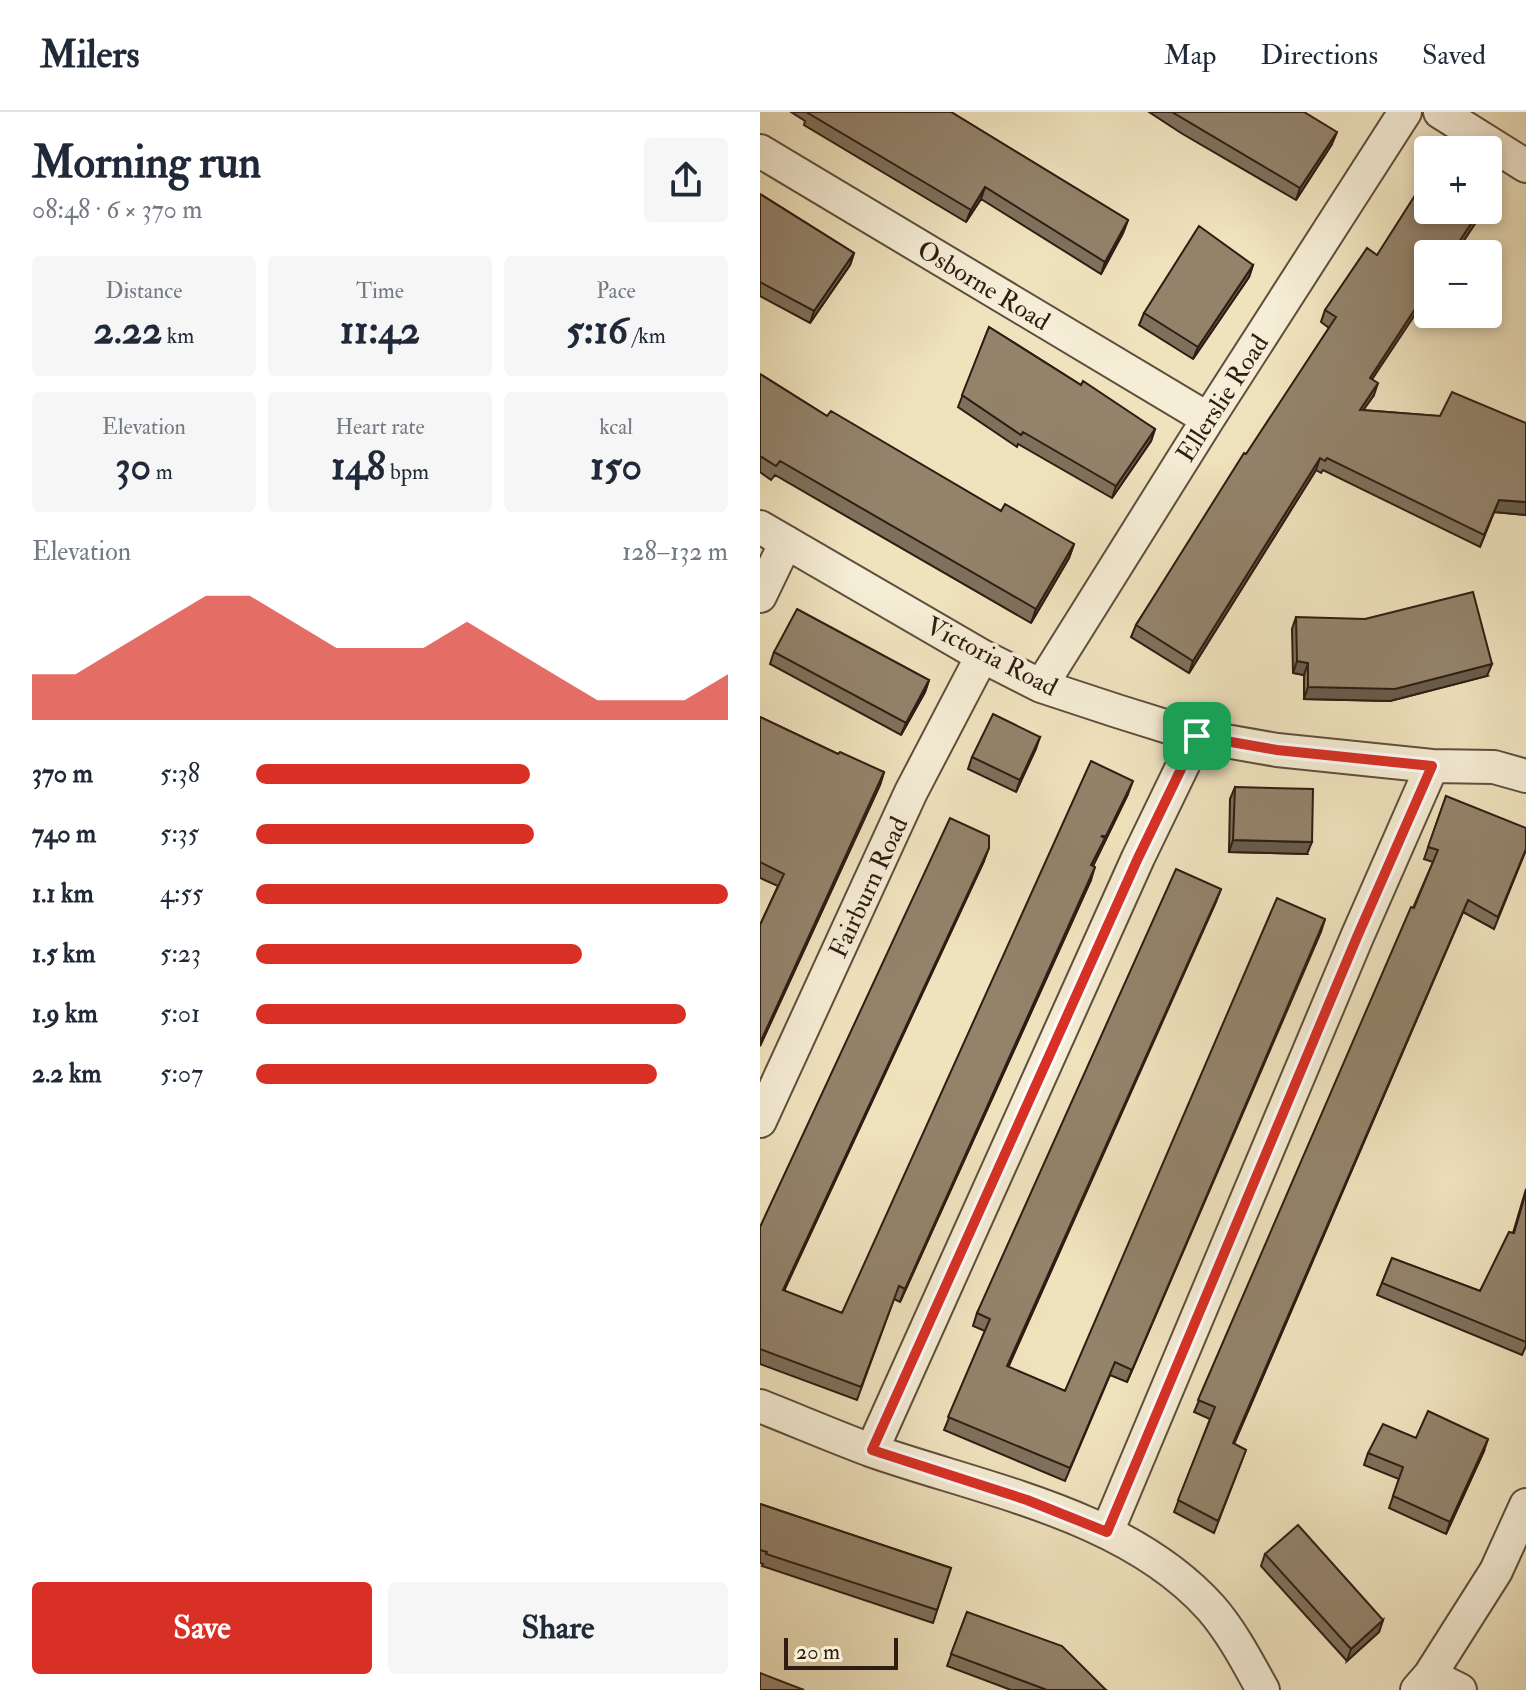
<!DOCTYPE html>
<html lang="en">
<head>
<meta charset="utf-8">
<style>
	:root { --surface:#fff; --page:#f6f6f7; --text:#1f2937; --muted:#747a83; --line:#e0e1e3; --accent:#d93025 }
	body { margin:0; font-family:"IM FELL Double Pica",serif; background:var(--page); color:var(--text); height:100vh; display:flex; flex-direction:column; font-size:30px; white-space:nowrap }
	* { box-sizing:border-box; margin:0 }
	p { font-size:26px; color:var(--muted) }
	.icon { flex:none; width:44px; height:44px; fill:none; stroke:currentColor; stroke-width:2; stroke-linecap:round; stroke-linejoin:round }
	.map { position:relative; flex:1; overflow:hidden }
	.details { display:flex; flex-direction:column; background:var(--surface); width:760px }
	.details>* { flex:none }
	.controls { position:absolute; left:654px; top:24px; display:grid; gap:16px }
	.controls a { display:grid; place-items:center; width:88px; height:88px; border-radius:8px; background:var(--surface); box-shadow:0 4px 12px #0003; font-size:40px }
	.scale { position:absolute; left:24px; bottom:20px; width:114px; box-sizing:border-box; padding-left:8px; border:4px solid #2f1c12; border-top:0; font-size:22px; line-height:28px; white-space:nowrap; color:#2f1c12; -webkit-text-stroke:6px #f5edd5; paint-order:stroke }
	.pin { position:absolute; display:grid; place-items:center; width:68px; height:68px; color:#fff; margin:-34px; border-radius:16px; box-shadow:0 4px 12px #0006 }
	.round { display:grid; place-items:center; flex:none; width:84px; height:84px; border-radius:8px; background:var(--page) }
	.headline { display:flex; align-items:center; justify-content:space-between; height:136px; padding:0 32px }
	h1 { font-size:44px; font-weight:700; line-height:60px }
	.stats { display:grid; grid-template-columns:repeat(3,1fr); gap:12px; height:136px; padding:8px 32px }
	.stats div { display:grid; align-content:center; border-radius:8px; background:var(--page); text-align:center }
	.stats b { font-size:40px; font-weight:700 }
	.stats small { font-size:22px; font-weight:400 }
	.stats p { font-size:22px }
	.chart { height:224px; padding:16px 32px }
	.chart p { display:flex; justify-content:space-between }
	.chart svg { width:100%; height:144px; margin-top:8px; fill:var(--accent); opacity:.7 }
	.primary-button { display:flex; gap:16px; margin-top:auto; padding:16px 32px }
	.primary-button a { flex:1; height:92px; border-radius:8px; background:var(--accent); color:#fff; font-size:32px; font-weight:700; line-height:92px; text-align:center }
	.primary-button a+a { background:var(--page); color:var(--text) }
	ul { padding:0 32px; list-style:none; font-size:26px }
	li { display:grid; grid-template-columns:128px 96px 1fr; align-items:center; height:60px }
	li i { height:20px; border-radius:10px; background:var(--accent) }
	header { display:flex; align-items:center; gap:48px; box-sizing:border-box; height:112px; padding:0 40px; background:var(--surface); border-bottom:2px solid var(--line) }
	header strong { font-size:38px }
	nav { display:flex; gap:44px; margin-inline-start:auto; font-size:28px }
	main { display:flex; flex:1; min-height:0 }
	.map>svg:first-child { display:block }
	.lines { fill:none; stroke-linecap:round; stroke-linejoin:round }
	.minor-casing { stroke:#5f4e3d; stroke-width:36 }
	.minor { stroke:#f5edd5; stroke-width:32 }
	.wall { fill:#7e715c; stroke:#2f1c12; stroke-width:2 }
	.shaded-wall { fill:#675c4b; stroke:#2f1c12; stroke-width:2 }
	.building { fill:#93836b; stroke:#2f1c12; stroke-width:2 }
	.route-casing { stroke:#fff; stroke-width:16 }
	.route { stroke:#d93025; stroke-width:10 }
	.labels { text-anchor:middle; stroke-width:8; stroke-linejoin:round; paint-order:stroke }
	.street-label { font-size:26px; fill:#2f1c12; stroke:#f5edd5 }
</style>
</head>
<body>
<header>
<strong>Milers</strong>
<nav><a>Map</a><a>Directions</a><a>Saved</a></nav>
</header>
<main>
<section class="details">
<div class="headline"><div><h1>Morning run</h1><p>08:48 · 6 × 370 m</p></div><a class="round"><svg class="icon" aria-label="share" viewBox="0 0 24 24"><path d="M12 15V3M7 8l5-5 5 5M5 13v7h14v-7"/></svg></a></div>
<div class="stats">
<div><p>Distance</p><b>2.22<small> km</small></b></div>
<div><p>Time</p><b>11:42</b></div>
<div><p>Pace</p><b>5:16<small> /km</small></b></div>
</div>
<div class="stats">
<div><p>Elevation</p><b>30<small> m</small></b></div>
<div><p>Heart rate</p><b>148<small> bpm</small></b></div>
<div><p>kcal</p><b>150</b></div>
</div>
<div class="chart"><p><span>Elevation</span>128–132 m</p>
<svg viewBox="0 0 160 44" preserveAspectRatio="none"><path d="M0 44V30L10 30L20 22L30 14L40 6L50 6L60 14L70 22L80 22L90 22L100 14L110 22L120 30L130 38L140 38L150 38L160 30V44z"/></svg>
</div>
<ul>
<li><b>370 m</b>5:38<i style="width:58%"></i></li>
<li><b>740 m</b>5:35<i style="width:59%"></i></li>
<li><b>1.1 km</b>4:55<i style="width:100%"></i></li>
<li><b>1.5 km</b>5:23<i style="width:69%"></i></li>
<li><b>1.9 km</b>5:01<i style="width:91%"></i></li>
<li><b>2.2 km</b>5:07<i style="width:85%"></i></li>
</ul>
<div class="primary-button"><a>Save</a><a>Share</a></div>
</section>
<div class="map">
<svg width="766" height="1578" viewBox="0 0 766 1578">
	<rect width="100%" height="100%" fill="#efe3be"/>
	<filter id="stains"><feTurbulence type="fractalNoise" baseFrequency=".0025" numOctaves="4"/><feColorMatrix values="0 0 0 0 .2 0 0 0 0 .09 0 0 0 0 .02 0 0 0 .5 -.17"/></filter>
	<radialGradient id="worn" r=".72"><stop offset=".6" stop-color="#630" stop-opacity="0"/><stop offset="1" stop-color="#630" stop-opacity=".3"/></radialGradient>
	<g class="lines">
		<g class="minor-casing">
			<path id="minor" d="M 680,0 L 766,54
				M 0,39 L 448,307
				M 0,415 L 222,544 L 281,574 L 357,599 L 437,624 L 517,638 L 672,654 L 734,655 L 766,664
				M 0,484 L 26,430
				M 281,574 L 448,307 L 645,0
				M 0,1009 L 151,680 L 222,544
				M 0,1294 C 38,1309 75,1325 113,1339 C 225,1378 368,1403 451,1496 C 472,1520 488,1551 503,1578
				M 112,1338 L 378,746 L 437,624
				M 347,1420 L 597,825 L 672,654
				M 670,1563 L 700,1578
				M 657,1578 L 670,1563 L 736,1459 L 766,1393"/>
		</g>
		<use href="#minor" class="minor"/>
	</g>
	<path class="wall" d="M 31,0 L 191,0 L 368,108 L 363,121 L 341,162 L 221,87 L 206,110 L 44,13 L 45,9 Z
		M 389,0 L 544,0 L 572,32 L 536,88 L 421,21 Z
		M 0,82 L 94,141 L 90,153 L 50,211 L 0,184 Z
		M 668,98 L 724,98 L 612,267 L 614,283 L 603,298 L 766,311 L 766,403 L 734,400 L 720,435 L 563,358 L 561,361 L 556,358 L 429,561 L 371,525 L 376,513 L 569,216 L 561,210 L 565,198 L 617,143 Z
		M 493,153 L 489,165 L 433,247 L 379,213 L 384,201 Z
		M 229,215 L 321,273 L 395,317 L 391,329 L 352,386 L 258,332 L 257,335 L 198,295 Z
		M 0,262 L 67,304 L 241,399 L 314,432 L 309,446 L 271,511 L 15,363 L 11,368 L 0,360 Z
		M 536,505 L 727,564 L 630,589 L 544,587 L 544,563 L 533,561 L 532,517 Z
		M 14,540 L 169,568 L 165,580 L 141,623 L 10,552 Z
		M 0,605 L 78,642 L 124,660 L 120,673 L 0,934 L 0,813 L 18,774 L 0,766 Z
		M 280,625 L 256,680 L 208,657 L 212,645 Z
		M 475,675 L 547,742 L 469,740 L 470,687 Z
		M 368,682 L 333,754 L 331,768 L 140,1190 L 134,1187 L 97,1288 L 0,1252 L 0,1115 L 224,749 L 24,1179 L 82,1201 Z
		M 686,684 L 766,738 L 734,817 L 703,800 L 474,1332 L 486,1338 L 454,1421 L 414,1400 L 450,1307 L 434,1300 L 673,750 L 664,747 Z
		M 461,777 L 248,1255 L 305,1279 L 565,807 L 367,1270 L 350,1263 L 305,1369 L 184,1318 L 225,1219 L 213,1214 L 217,1201 Z
		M 766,1077 L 766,1234 L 762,1243 L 617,1183 L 632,1146 L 720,1179 L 753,1121 Z
		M 724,1339 L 686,1422 L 629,1396 L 639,1367 L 604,1353 L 608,1341 Z
		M 0,1392 L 191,1456 L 173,1511 L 2,1454 L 3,1452 L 0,1451 Z
		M 505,1442 L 623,1508 L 619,1520 L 587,1549 L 501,1454 Z
		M 207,1500 L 346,1578 L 251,1578 L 187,1554 Z"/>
	<path class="shaded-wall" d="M 577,20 L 572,32 L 536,88 L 540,76 Z
		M 225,75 L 221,87 L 206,110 L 211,98 Z
		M 720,98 L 724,98 L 695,142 L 691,142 Z
		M 368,108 L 363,121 L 341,162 L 345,150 Z
		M 94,141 L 90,153 L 50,211 L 54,199 Z
		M 493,153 L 489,165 L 433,247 L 438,235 Z
		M 668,177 L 668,183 L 605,278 L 610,266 Z
		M 618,271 L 614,283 L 595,310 L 600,298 Z
		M 395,317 L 391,329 L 352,386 L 356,374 Z
		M 560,346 L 556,358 L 429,561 L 433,549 Z
		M 739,388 L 766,390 L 766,403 L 734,400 L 720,435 Z
		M 314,432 L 309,446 L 271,511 L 276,497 Z
		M 537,549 L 548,551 L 544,563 L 533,561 Z
		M 732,552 L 727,564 L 630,589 L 544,587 L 548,575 Z
		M 169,568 L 165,580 L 141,623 L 146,611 Z
		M 280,625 L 276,637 L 256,680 L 260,668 Z
		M 124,660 L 120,673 L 0,934 L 0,931 Z
		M 373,669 L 368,682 L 327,766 L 336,737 Z
		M 473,728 L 552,730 L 547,742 L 469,740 Z
		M 229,736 L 224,749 L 18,1191 L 23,1178 Z
		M 335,755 L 331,768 L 140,1190 L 145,1177 Z
		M 461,777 L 456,790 L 243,1267 L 247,1254 Z
		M 708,788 L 703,800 L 469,1343 L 473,1331 Z
		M 565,807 L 561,820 L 367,1270 L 372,1258 Z
		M 728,1327 L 724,1339 L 686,1422 L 690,1410 Z
		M 623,1508 L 619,1520 L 587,1549 L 591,1537 Z"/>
	<path class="building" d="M 49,0 L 191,0 L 368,108 L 345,150 L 225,75 L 211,98 L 48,1 Z
		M 412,0 L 544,0 L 577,20 L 540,76 Z
		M 668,63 L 668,98 L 720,98 L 691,142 L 668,142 L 668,177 L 610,266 L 618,271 L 600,298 L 680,304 L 692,280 L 766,311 L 766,390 L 739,388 L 724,423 L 567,346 L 565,349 L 560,346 L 433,549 L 376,513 L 484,341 L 486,342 L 576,205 L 565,198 L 607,136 L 617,143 Z
		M 728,76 L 733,79 L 728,86 Z
		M 0,82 L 94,141 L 54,199 L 0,170 Z
		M 439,114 L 493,153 L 438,235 L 384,201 Z
		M 229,215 L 321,273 L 323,269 L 395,317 L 356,374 L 263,320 L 261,323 L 202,283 Z
		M 0,262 L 67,304 L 71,299 L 241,399 L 245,392 L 314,432 L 276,497 L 20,349 L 16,354 L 0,344 Z
		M 713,480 L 732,552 L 635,577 L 548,575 L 548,551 L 537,549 L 536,505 L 605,507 Z
		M 37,497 L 169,568 L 146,611 L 14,540 Z
		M 233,602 L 280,625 L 260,668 L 212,645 Z
		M 0,605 L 78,642 L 80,640 L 124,660 L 0,931 L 0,813 L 24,762 L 0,750 Z
		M 331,649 L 373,669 L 346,724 L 341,724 L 345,726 L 331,753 L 335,755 L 145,1177 L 139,1174 L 101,1275 L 0,1237 L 0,1115 L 190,706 L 229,724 L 229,736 L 23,1178 L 82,1201 Z
		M 475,675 L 553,677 L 552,730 L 473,728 Z
		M 686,684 L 766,716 L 766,737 L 738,805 L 708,788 L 473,1331 L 486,1338 L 458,1409 L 418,1388 L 455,1295 L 438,1288 L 651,795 L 654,796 L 678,738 L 668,735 Z
		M 416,757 L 461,777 L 247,1254 L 305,1279 L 517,786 L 565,807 L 372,1258 L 355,1250 L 310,1356 L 188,1305 L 230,1207 L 217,1201 Z
		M 766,1080 L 766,1230 L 622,1171 L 632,1146 L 720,1179 L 749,1120 L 754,1121 Z
		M 668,1299 L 728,1327 L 690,1410 L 633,1384 L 643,1355 L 608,1341 L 623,1312 L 656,1326 Z
		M 0,1392 L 191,1456 L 177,1498 L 6,1442 L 7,1440 L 0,1438 Z
		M 538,1413 L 623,1508 L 591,1537 L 505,1442 Z
		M 207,1500 L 302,1534 L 346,1578 L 287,1578 L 191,1542 Z
		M 0,1561 L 44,1578 L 0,1578 Z"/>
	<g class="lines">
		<g class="route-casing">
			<path id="route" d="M 437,624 L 517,638 L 672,654 L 597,825 L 347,1420 L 267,1388 L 112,1338 L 378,746 Z"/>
		</g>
		<use href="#route" class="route"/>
	</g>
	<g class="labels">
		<g class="street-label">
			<text transform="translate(224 173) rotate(31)" y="9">Osborne Road</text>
			<text transform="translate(462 286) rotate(-57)" y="9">Ellerslie Road</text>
			<text transform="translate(232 544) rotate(27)" y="9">Victoria Road</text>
			<text transform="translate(108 775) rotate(-65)" y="9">Fairburn Road</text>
		</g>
	</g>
	<rect width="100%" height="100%" filter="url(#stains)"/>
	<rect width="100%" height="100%" fill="url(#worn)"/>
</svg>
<div class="controls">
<a>+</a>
<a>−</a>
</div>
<div class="scale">20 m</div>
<div class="pin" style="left:437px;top:624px;background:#1e9e55"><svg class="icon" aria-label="arrive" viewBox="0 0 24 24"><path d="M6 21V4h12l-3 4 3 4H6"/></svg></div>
</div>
</main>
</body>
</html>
